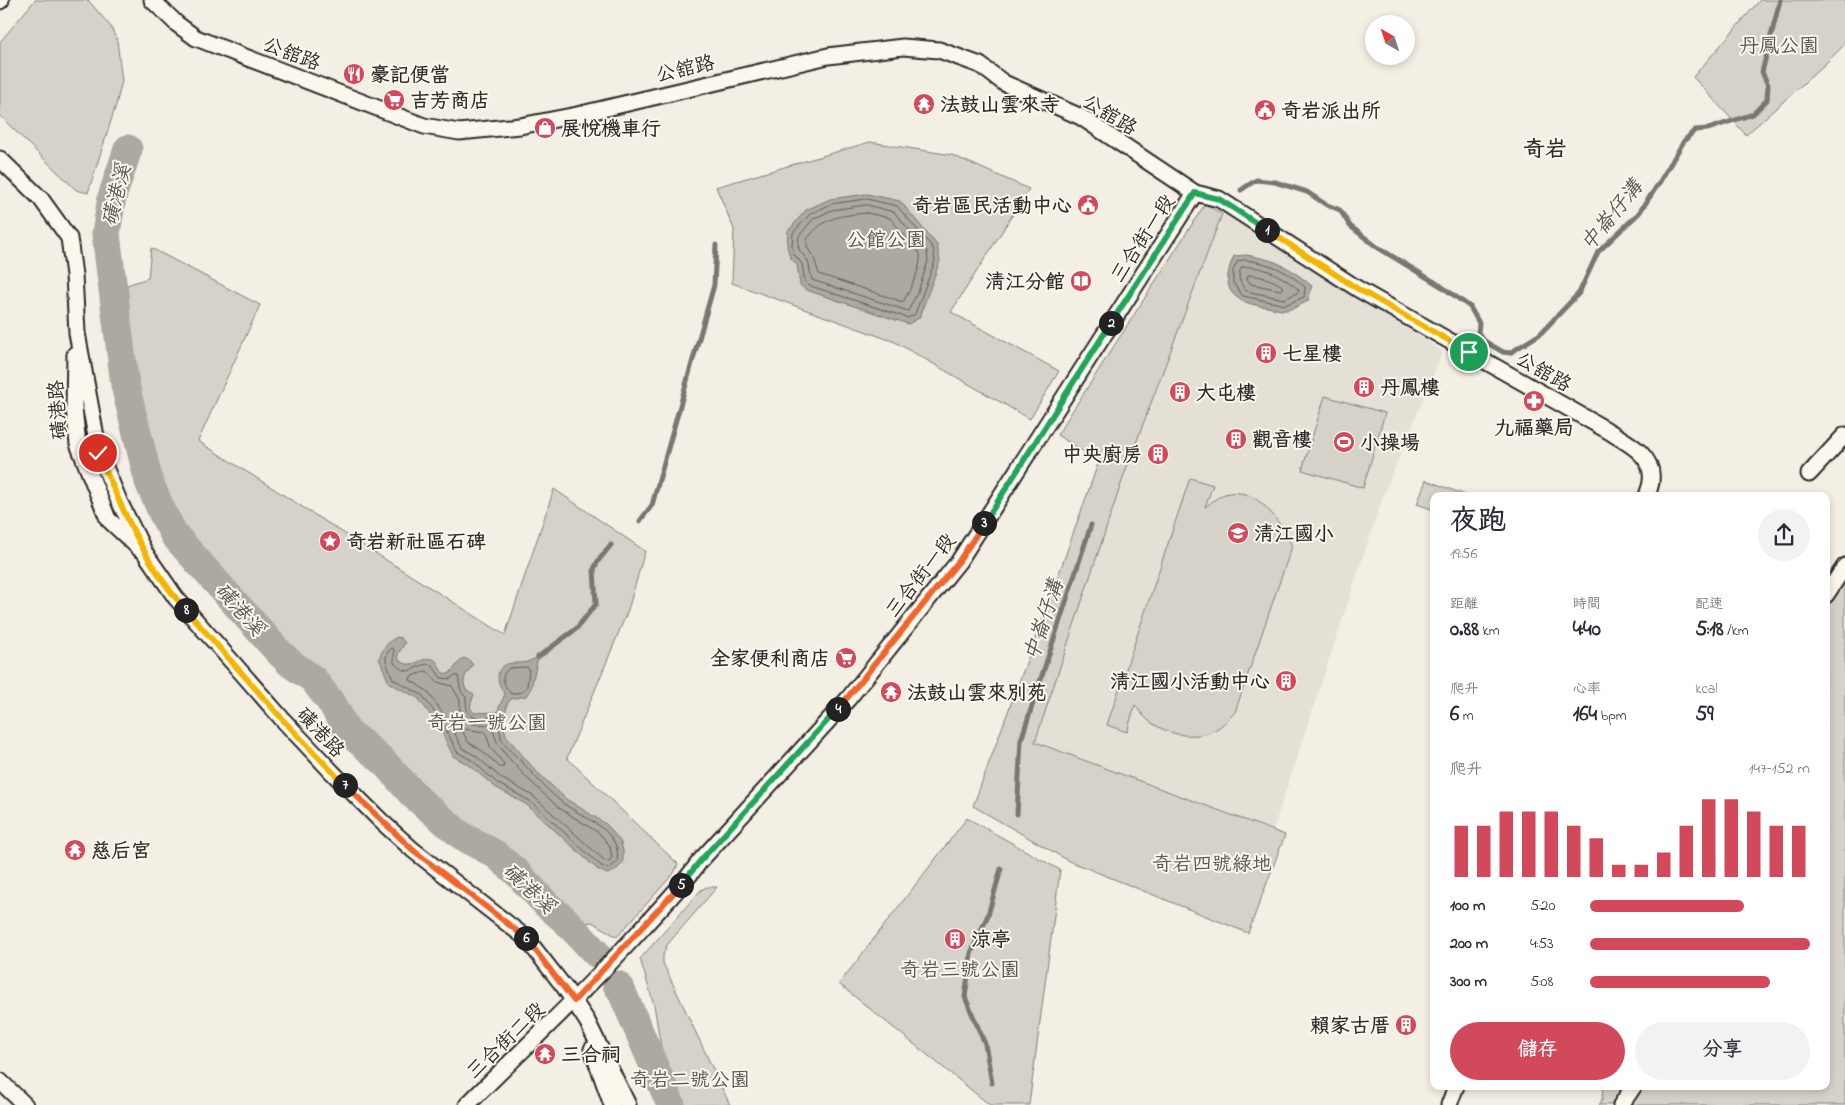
<!DOCTYPE html>
<html lang="zh-TW">
<head>
<meta charset="utf-8">
<style>
	:root { --surface:#fff; --page:#f2f2f3; --text:#2b2b33; --muted:#7c7c81; --accent:#d1495b }
	body { margin:0; font-family:"Indie Flower","LXGW WenKai TC",sans-serif; background:var(--page); color:var(--text); height:100vh; display:flex; flex-direction:column; font-size:19px; white-space:nowrap }
	* { box-sizing:border-box; margin:0 }
	p { font-size:16px; color:var(--muted) }
	.icon { flex:none; width:28px; height:28px; fill:none; stroke:currentColor; stroke-width:2; stroke-linecap:round; stroke-linejoin:round }
	.map { position:relative; flex:1; overflow:hidden }
	.side { position:absolute; left:1430px; top:492px; width:400px; height:598px; display:flex; flex-direction:column; background:var(--surface); border-radius:10px; box-shadow:0 2px 8px #0003 }
	.side>* { flex:none }
	.needle { width:32px; rotate:321deg }
	.buttons { position:absolute; left:1365px; top:15px; display:grid; gap:10px }
	.buttons a { display:grid; place-items:center; width:50px; height:50px; border-radius:50%; background:var(--surface); box-shadow:0 2px 8px #0003; font-size:25px }
	.pin { position:absolute; display:grid; place-items:center; width:42px; height:42px; color:#fff; margin:-21px; border:2px solid #fff; border-radius:50%; box-shadow:0 1px 5px #0007 }
	.km { position:absolute; width:25px; height:25px; margin:-12px; border-radius:50%; background:#222; color:#fff; font-size:14px; line-height:25px; text-align:center }
	.round { display:grid; place-items:center; flex:none; width:52px; height:52px; border-radius:26px; background:var(--page) }
	.headline { display:flex; align-items:center; justify-content:space-between; height:85px; padding:0 20px }
	h1 { font-size:28px; font-weight:700; line-height:38px }
	.stats { display:grid; grid-template-columns:repeat(3,1fr); gap:8px; height:85px; padding:5px 20px }
	.stats div { display:grid; align-content:center }
	.stats b { font-size:21px; font-weight:700 }
	.stats small { font-size:14px; font-weight:400 }
	.stats p { font-size:14px }
	.chart { height:140px; padding:10px 20px }
	.chart p { display:flex; justify-content:space-between }
	.chart svg { width:100%; height:90px; margin-top:5px; stroke:var(--accent); stroke-width:6 }
	.primary-button { display:flex; gap:10px; margin-top:auto; padding:10px 20px }
	.primary-button a { flex:1; height:58px; border-radius:30px; background:var(--accent); color:#fff; font-size:20px; font-weight:700; line-height:58px; text-align:center }
	.primary-button a+a { background:var(--page); color:var(--text) }
	ul { padding:0 20px; list-style:none; font-size:16px }
	li { display:grid; grid-template-columns:80px 60px 1fr; align-items:center; height:38px }
	li i { height:12px; border-radius:6px; background:var(--accent) }
	.map>svg:first-child { display:block }
	.built { fill:#e4e0d6 }
	.green { fill:#d5d2c9; stroke:#807e7a }
	.water { fill:#aca9a2; stroke:#787772 }
	.lines { fill:none; stroke-linecap:round; stroke-linejoin:round }
	.shore { stroke:#5f5d5b; stroke-width:1 }
	.stream { stroke:#787772; stroke-width:5 }
	.river { stroke:#aca9a2; stroke-width:29 }
	.minor-casing { stroke:#2b2b2b; stroke-width:19 }
	.minor { stroke:#fbf7ec; stroke-width:15 }
	.split-1-casing { stroke:#fff; stroke-width:10 }
	.split-2-casing { stroke:#fff; stroke-width:10 }
	.split-3-casing { stroke:#fff; stroke-width:10 }
	.split-4-casing { stroke:#fff; stroke-width:10 }
	.split-5-casing { stroke:#fff; stroke-width:10 }
	.split-6-casing { stroke:#fff; stroke-width:10 }
	.split-7-casing { stroke:#fff; stroke-width:10 }
	.split-8-casing { stroke:#fff; stroke-width:10 }
	.split-9-casing { stroke:#fff; stroke-width:10 }
	.split-1 { stroke:#f5b400; stroke-width:6 }
	.split-2 { stroke:#22a559; stroke-width:6 }
	.split-3 { stroke:#22a559; stroke-width:6 }
	.split-4 { stroke:#f0652b; stroke-width:6 }
	.split-5 { stroke:#22a559; stroke-width:6 }
	.split-6 { stroke:#f0652b; stroke-width:6 }
	.split-7 { stroke:#f0652b; stroke-width:6 }
	.split-8 { stroke:#f5b400; stroke-width:6 }
	.split-9 { stroke:#f5b400; stroke-width:6 }
	.labels { text-anchor:middle; stroke-width:4; stroke-linejoin:round; paint-order:stroke }
	.park-label { font-size:20px; fill:#565552; stroke:#fbf7ec }
	.street-label { font-size:20px; fill:#2b2b2b; stroke:#fbf7ec }
	.poi-label { font-size:20px; font-weight:bold; fill:#2b2b2b; stroke:#fbf7ec; text-anchor:start }
	.water-label { font-size:21px; font-style:italic; fill:#585755; stroke:#fbf7ec }
	.quarter-label { font-size:22px; font-weight:bold; fill:#2b2b2b; stroke:#fbf7ec }
</style>
</head>
<body>
<div class="map">
<svg width="1845" height="1105" viewBox="0 0 1845 1105">
	<rect width="100%" height="100%" fill="#f3efe4"/>
	<filter id="ink" filterUnits="userSpaceOnUse"><feTurbulence type="fractalNoise" baseFrequency=".02" numOctaves="2"/><feDisplacementMap in="SourceGraphic" scale="10" xChannelSelector="R" yChannelSelector="G"/><feConvolveMatrix kernelMatrix="1 2 1 2 8 2 1 2 1" color-interpolation-filters="sRGB"/></filter>
	<g filter="url(#ink)">
		<path class="built" d="M 1223,212 L 1443,351 L 1382,499 L 1273,830 L 1035,742 L 1124,475 Z"/>
		<path class="green" d="M 35,0 L 88,0 L 111,27 L 117,40 L 122,81 L 116,105 L 88,193 L 76,190 L 0,116 L 0,42 Z
			M 1760,0 L 1845,0 L 1845,44 L 1824,65 L 1746,135 L 1693,77 Z
			M 870,142 L 952,155 L 1029,189 L 951,312 L 1059,371 L 1030,419 L 895,342 L 732,283 L 734,229 L 716,187 Z
			M 1205,204 L 1222,214 L 1124,475 L 1035,742 L 1285,835 L 1248,933 L 1069,861 L 973,806 L 1051,596 L 1099,461 L 1057,435 Z
			M 151,248 L 260,305 L 198,441 L 505,635 L 554,489 L 645,551 L 628,610 L 567,758 L 678,864 L 674,873 L 617,937 L 592,922 L 583,923 L 567,907 L 554,898 L 524,867 L 511,855 L 468,827 L 444,806 L 387,746 L 355,721 L 339,700 L 331,685 L 321,674 L 291,652 L 183,537 C 139,461 135,371 127,285 L 148,278 Z
			M 1325,396 L 1385,413 L 1363,488 L 1302,470 Z
			M 1190,478 L 1213,485 L 1205,507 C 1211,503 1218,496 1225,494 C 1258,485 1279,521 1292,546 L 1235,712 C 1230,717 1226,722 1221,726 C 1200,742 1167,736 1148,720 C 1143,716 1139,710 1135,705 L 1127,732 L 1107,725 Z
			M 1426,480 L 1468,496 L 1434,496 L 1434,510 L 1417,504 Z
			M 1845,556 L 1845,1105 L 1599,1105 L 1602,1100 L 1603,1086 L 1826,1086 L 1826,584 Z
			M 967,818 L 1060,870 L 1029,1105 L 990,1105 L 839,984 Z
			M 707,887 L 717,887 L 667,945 L 663,955 L 663,963 L 730,1105 L 668,1105 L 664,1065 L 654,1005 L 640,959 L 701,890 Z"/>
		<path class="water" d="M 867,194 L 900,201 L 937,245 L 940,261 L 919,318 L 908,324 L 806,290 L 800,285 L 797,265 L 790,257 L 787,246 L 788,231 L 806,210 L 830,199 Z
			M 1246,255 C 1277,260 1288,266 1312,286 L 1308,301 C 1302,304 1294,309 1287,310 C 1281,311 1273,308 1267,307 C 1234,303 1218,290 1234,256 Z
			M 397,637 L 401,638 L 405,643 L 398,654 L 399,660 C 414,673 426,650 437,662 C 439,665 440,670 443,673 L 449,674 L 463,658 L 469,660 L 473,665 C 466,674 461,679 466,690 L 474,694 L 470,707 L 474,713 L 497,712 L 505,694 C 498,685 493,670 507,664 C 513,662 520,664 527,662 C 530,661 534,659 538,657 L 531,688 L 526,696 L 511,699 L 507,704 L 503,726 L 507,737 L 535,770 L 566,799 L 606,824 L 620,841 L 623,850 L 623,863 L 615,871 L 607,874 L 597,869 L 527,805 L 495,787 L 469,765 L 453,756 L 440,728 L 418,698 L 389,683 L 379,658 C 383,649 388,641 397,637 Z"/>
		<g class="lines">
			<path class="shore" d="M 867,199 L 897,206 L 933,248 L 935,261 L 915,314 L 908,318 L 808,285 L 805,282 L 802,264 L 794,254 L 792,246 L 793,233 L 810,214 L 831,204 Z
				M 867,205 L 894,212 L 927,251 L 928,261 L 919,289 L 908,311 L 812,280 L 808,261 L 800,251 L 798,246 L 799,236 L 813,219 L 832,210 Z
				M 867,213 L 890,218 L 920,254 C 922,267 910,290 903,302 L 819,274 L 814,258 L 807,247 L 807,239 C 825,216 839,216 867,213 Z
				M 1246,260 C 1272,264 1286,270 1305,287 L 1304,297 L 1285,305 L 1243,296 L 1233,283 L 1233,270 L 1238,261 Z
				M 1242,267 C 1263,265 1282,276 1298,289 L 1299,292 L 1284,299 L 1246,291 C 1240,283 1236,276 1242,267 Z
				M 1249,275 C 1261,276 1272,279 1282,286 L 1282,289 L 1280,290 L 1251,284 L 1247,279 Z
				M 392,648 L 394,650 L 394,663 C 409,679 414,665 429,664 L 433,666 L 441,678 L 450,679 L 455,675 L 458,676 C 460,685 459,691 466,697 C 465,725 480,715 499,718 C 499,725 499,732 502,740 C 506,748 514,754 520,760 C 534,775 548,792 564,804 C 584,818 623,831 617,862 L 608,869 L 600,865 L 530,801 L 497,783 L 473,761 L 457,752 L 444,725 L 422,695 L 393,679 C 389,668 380,656 392,648 Z
				M 510,668 L 527,667 L 529,669 L 527,686 L 522,692 L 511,694 C 504,685 498,675 510,668 Z
				M 427,671 L 437,682 L 452,686 L 460,700 L 460,711 L 466,720 L 473,724 L 491,725 L 497,742 L 506,755 L 527,778 L 559,808 L 599,833 L 610,846 L 612,858 L 609,861 L 604,860 L 533,796 L 501,778 L 476,756 L 462,748 L 449,722 L 427,691 L 410,680 L 411,677 Z
				M 464,729 L 485,732 L 491,748 L 504,764 L 503,767 L 500,767 L 481,750 L 468,742 L 463,732 Z"/>
			<path class="stream" d="M 1241,190 L 1256,180 L 1275,182 L 1307,192 L 1325,204 L 1340,210 L 1350,226 L 1377,247 L 1441,286 L 1470,307 L 1479,323 L 1478,333 L 1484,341 L 1503,352 L 1510,353 L 1540,334 L 1579,293 L 1598,252 L 1639,213 L 1659,183 L 1684,141 L 1695,130 L 1708,129 L 1753,114 L 1767,100 L 1768,85 L 1762,72 L 1780,0
				M 640,521 L 652,505 L 714,285 L 716,245
				M 538,657 L 576,629 L 596,604 L 594,569 L 598,561 L 611,545
				M 1017,814 L 1021,740 L 1091,525
				M 992,1083 L 985,1044 L 965,997 L 971,953 L 988,915 L 1001,869"/>
			<path class="river" d="M 128,149 L 112,197 L 106,234 L 125,385 L 149,482 L 162,512 L 175,536 L 277,650 L 290,663 L 313,679 L 333,705 L 347,731 L 382,760 L 413,795 L 462,836 L 495,854 L 516,872 L 547,905 L 565,920 L 596,953
				M 617,985 L 621,990 L 671,1105"/>
			<g class="minor-casing">
				<path id="minor" d="M 152,0 L 177,24 L 196,38 L 424,126 L 459,132 L 520,126 L 577,115 L 828,56 L 903,47 L 939,50 L 980,65 L 1004,83 L 1081,117 L 1195,193 L 1219,199 L 1358,289 L 1605,429 C 1624,441 1655,454 1651,481 C 1651,486 1648,491 1647,496
					M 0,1 L 1,0
					M 0,159 L 41,199 L 69,238 L 74,275 L 77,333 L 99,453 L 119,501 L 145,553 L 176,598 L 284,721 L 333,773 L 381,821 L 413,850 L 526,938 L 565,988 L 587,1021 L 628,1105
					M 75,354 L 74,408 L 78,444 L 108,519 L 140,549
					M 1809,474 L 1845,435
					M 1826,595 L 1845,566
					M 592,1049 L 612,1105
					M 0,1081 L 25,1105
					M 467,1105 C 527,1045 589,988 646,924 C 664,904 684,884 700,861 L 848,699 L 959,561 L 1195,193
					M 1449,1105 L 1456,1086
					M 1621,1105 L 1634,1086"/>
			</g>
			<use href="#minor" class="minor"/>
		</g>
	</g>
	<g class="lines" filter="url(#ink)">
		<g class="split-1-casing">
			<path id="split-1" d="M 1267,230 L 1358,289 L 1469,352"/>
		</g>
		<g class="split-2-casing">
			<path id="split-2" d="M 1111,323 L 1195,193 L 1219,199 L 1267,230"/>
		</g>
		<g class="split-3-casing">
			<path id="split-3" d="M 984,523 L 1111,323"/>
		</g>
		<g class="split-4-casing">
			<path id="split-4" d="M 838,709 L 959,561 L 984,523"/>
		</g>
		<g class="split-5-casing">
			<path id="split-5" d="M 681,885 L 700,861 L 838,709"/>
		</g>
		<g class="split-6-casing">
			<path id="split-6" d="M 526,938 L 574,1001 L 681,885"/>
		</g>
		<g class="split-7-casing">
			<path id="split-7" d="M 345,785 L 413,850 L 526,938"/>
		</g>
		<g class="split-8-casing">
			<path id="split-8" d="M 186,610 L 284,721 L 345,785"/>
		</g>
		<g class="split-9-casing">
			<path id="split-9" d="M 98,453 C 122,508 145,565 186,610"/>
		</g>
		<use href="#split-1" class="split-1"/>
		<use href="#split-2" class="split-2"/>
		<use href="#split-3" class="split-3"/>
		<use href="#split-4" class="split-4"/>
		<use href="#split-5" class="split-5"/>
		<use href="#split-6" class="split-6"/>
		<use href="#split-7" class="split-7"/>
		<use href="#split-8" class="split-8"/>
		<use href="#split-9" class="split-9"/>
	</g>
	<defs>
		<g id="restaurant-disc" transform="scale(1.125)"><circle r="9.5" fill="#d1495b" stroke="#fbf7ec"/><path d="M-5-6h1v4h1v-4h1v4h1v-4h1v5L-1.5 .5V6h-2V.5L-5-1ZM5-6V6H3V1.5H1.5Q1.5-4 5-6Z" fill="#fff"/></g>
		<g id="supermarket-disc" transform="scale(1.125)"><circle r="9.5" fill="#d1495b" stroke="#fbf7ec"/><path d="M-6-5.5h2.5l.6 2H6L4.5 2H-2.5L-4.4-4H-6ZM-1.5 3.2a1.3 1.3 0 1 0 .1 0ZM3 3.2a1.3 1.3 0 1 0 .1 0Z" fill="#fff"/></g>
		<g id="temple-disc" transform="scale(1.125)"><circle r="9.5" fill="#d1495b" stroke="#fbf7ec"/><path d="M0-6L5-2H3V0L6.5 2.5H4V6H1.5V3h-3V6H-4V2.5H-6.5L-3 0V-2H-5Z" fill="#fff"/></g>
		<g id="civic-disc" transform="scale(1.125)"><circle r="9.5" fill="#d1495b" stroke="#fbf7ec"/><path d="M-.6-6.5H3V-4.5H.6V-3L4-1V1h2V6H-6V1h2V-1L-.6-3ZM-1.2 2.5V6h2.4V2.5Z" fill="#fff"/></g>
		<g id="shop-disc" transform="scale(1.125)"><circle r="9.5" fill="#d1495b" stroke="#fbf7ec"/><path d="M-5-2.5h2.3a2.7 3.5 0 0 1 5.4 0H5L5.5 6h-11ZM-1.5-2.5h3a1.5 2.3 0 0 0-3 0Z" fill="#fff"/></g>
		<g id="library-disc" transform="scale(1.125)"><circle r="9.5" fill="#d1495b" stroke="#fbf7ec"/><path d="M-6-4Q-3-5.5-.7-3.5V5Q-3 3-6 4ZM6-4Q3-5.5 .7-3.5V5Q3 3 6 4Z" fill="#fff"/></g>
		<g id="building-disc" transform="scale(1.125)"><circle r="9.5" fill="#d1495b" stroke="#fbf7ec"/><path d="M-4-6H4V6H1V3H-1V6H-4ZM-2.5-4.3h1.7v1.8h-1.7ZM.8-4.3h1.7v1.8H.8ZM-2.5-1h1.7V.8h-1.7ZM.8-1h1.7V.8H.8Z" fill="#fff"/></g>
		<g id="pharmacy-disc" transform="scale(1.125)"><circle r="9.5" fill="#d1495b" stroke="#fbf7ec"/><path d="M-2-6h4v4h4v4h-4v4h-4v-4h-4v-4h4Z" fill="#fff"/></g>
		<g id="stadium-disc" transform="scale(1.125)"><circle r="9.5" fill="#d1495b" stroke="#fbf7ec"/><path d="M0-5a6.5 5 0 1 0 0 10a6.5 5 0 1 0 0-10ZM-3.5-1.8h7v3.6h-7Z" fill="#fff"/></g>
		<g id="school-disc" transform="scale(1.125)"><circle r="9.5" fill="#d1495b" stroke="#fbf7ec"/><path d="M0-5L7-2L0 1L-7-2ZM-4 1L0 2.5L4 1V4Q0 6-4 4Z" fill="#fff"/></g>
		<g id="sight-disc" transform="scale(1.125)"><circle r="9.5" fill="#d1495b" stroke="#fbf7ec"/><path d="M0-6L1.8-2.2L6-1.7L2.9 1.2L3.7 5.4L0 3.3L-3.7 5.4L-2.9 1.2L-6-1.7L-1.8-2.2Z" fill="#fff"/></g>
	</defs>
	<g fill-rule="evenodd">
		<use href="#restaurant-disc" x="354" y="74"/>
		<use href="#supermarket-disc" x="394" y="100"/>
		<use href="#temple-disc" x="924" y="104"/>
		<use href="#civic-disc" x="1265" y="110"/>
		<use href="#shop-disc" x="545" y="128"/>
		<use href="#civic-disc" x="1088" y="205"/>
		<use href="#library-disc" x="1081" y="281"/>
		<use href="#building-disc" x="1266" y="353"/>
		<use href="#building-disc" x="1364" y="387"/>
		<use href="#building-disc" x="1180" y="392"/>
		<use href="#pharmacy-disc" x="1534" y="401"/>
		<use href="#building-disc" x="1236" y="439"/>
		<use href="#stadium-disc" x="1344" y="442"/>
		<use href="#building-disc" x="1158" y="454"/>
		<use href="#school-disc" x="1238" y="533"/>
		<use href="#sight-disc" x="330" y="541"/>
		<use href="#supermarket-disc" x="846" y="658"/>
		<use href="#building-disc" x="1286" y="681"/>
		<use href="#temple-disc" x="891" y="692"/>
		<use href="#temple-disc" x="75" y="850"/>
		<use href="#building-disc" x="955" y="939"/>
		<use href="#building-disc" x="1406" y="1025"/>
		<use href="#temple-disc" x="545" y="1054"/>
	</g>
	<g class="labels">
		<g class="park-label">
			<text x="1779" y="52">丹鳳公園</text>
			<text x="886" y="246">公館公園</text>
			<text x="487" y="729">奇岩一號公園</text>
			<text x="1212" y="870">奇岩四號綠地</text>
			<text x="960" y="976">奇岩三號公園</text>
			<text x="690" y="1086">奇岩二號公園</text>
		</g>
		<g class="street-label">
			<text transform="translate(292 53) rotate(21)" y="7">公舘路</text>
			<text transform="translate(685 68) rotate(-13)" y="7">公舘路</text>
			<text transform="translate(1110 114) rotate(31)" y="7">公舘路</text>
			<text transform="translate(1142 238) rotate(-57)" y="7">三合街一段</text>
			<text transform="translate(1544 371) rotate(30)" y="7">公舘路</text>
			<text transform="translate(57 410) rotate(-94)" y="7">磺港路</text>
			<text transform="translate(920 575) rotate(-52)" y="7">三合街一段</text>
			<text transform="translate(321 732) rotate(47)" y="7">磺港路</text>
			<text transform="translate(505 1040) rotate(-44)" y="7">三合街二段</text>
		</g>
		<g class="poi-label">
			<text x="370" y="81">豪記便當</text>
			<text x="410" y="107">吉芳商店</text>
			<text x="940" y="111">法鼓山雲來寺</text>
			<text x="1281" y="117">奇岩派出所</text>
			<text x="561" y="135">展悅機車行</text>
			<text x="1072" y="212" text-anchor="end">奇岩區民活動中心</text>
			<text x="1065" y="288" text-anchor="end">清江分館</text>
			<text x="1282" y="360">七星樓</text>
			<text x="1380" y="394">丹鳳樓</text>
			<text x="1196" y="399">大屯樓</text>
			<text x="1534" y="434" text-anchor="middle">九福藥局</text>
			<text x="1252" y="446">觀音樓</text>
			<text x="1360" y="449">小操場</text>
			<text x="1142" y="461" text-anchor="end">中央廚房</text>
			<text x="1254" y="540">清江國小</text>
			<text x="346" y="548">奇岩新社區石碑</text>
			<text x="830" y="665" text-anchor="end">全家便利商店</text>
			<text x="1270" y="688" text-anchor="end">清江國小活動中心</text>
			<text x="907" y="699">法鼓山雲來別苑</text>
			<text x="91" y="857">慈后宮</text>
			<text x="971" y="946">涼亭</text>
			<text x="1390" y="1032" text-anchor="end">賴家古厝</text>
			<text x="561" y="1061">三合祠</text>
		</g>
		<g class="water-label">
			<text transform="translate(116 195) rotate(-76)" y="7">磺港溪</text>
			<text transform="translate(1611 215) rotate(-51)" y="7">中崙仔溝</text>
			<text transform="translate(240 609) rotate(48)" y="7">磺港溪</text>
			<text transform="translate(1043 620) rotate(-72)" y="7">中崙仔溝</text>
			<text transform="translate(529 888) rotate(43)" y="7">磺港溪</text>
		</g>
		<g class="quarter-label">
			<text x="1545" y="156">奇岩</text>
		</g>
	</g>
</svg>
<div class="buttons">
<a><svg class="needle" viewBox="-14 -14 28 28"><path d="M0-13l5 13h-10z" fill="#e53935"/><path d="M0 13l5-13h-10z" fill="#7c7c81"/></svg></a>
</div>
<div class="pin" style="left:1469px;top:352px;background:#1e9e55"><svg class="icon" aria-label="arrive" viewBox="0 0 24 24"><path d="M6 21V4h12l-3 4 3 4H6"/></svg></div>
<div class="pin" style="left:98px;top:453px;background:#d93025"><svg class="icon" aria-label="check" viewBox="0 0 24 24"><path d="M5 12l5 5 9-10"/></svg></div>
<b class="km" style="left:1267px;top:230px">1</b>
<b class="km" style="left:1111px;top:323px">2</b>
<b class="km" style="left:984px;top:523px">3</b>
<b class="km" style="left:838px;top:709px">4</b>
<b class="km" style="left:681px;top:885px">5</b>
<b class="km" style="left:526px;top:938px">6</b>
<b class="km" style="left:345px;top:785px">7</b>
<b class="km" style="left:186px;top:610px">8</b>
<section class="side">
<div class="headline"><div><h1>夜跑</h1><p>19:56</p></div><a class="round"><svg class="icon" aria-label="share" viewBox="0 0 24 24"><path d="M12 15V3M7 8l5-5 5 5M5 13v7h14v-7"/></svg></a></div>
<div class="stats">
<div><p>距離</p><b>0.88<small> km</small></b></div>
<div><p>時間</p><b>4:40</b></div>
<div><p>配速</p><b>5:18<small> /km</small></b></div>
</div>
<div class="stats">
<div><p>爬升</p><b>6<small> m</small></b></div>
<div><p>心率</p><b>164<small> bpm</small></b></div>
<div><p>kcal</p><b>59</b></div>
</div>
<div class="chart"><p><span>爬升</span>147–152 m</p>
<svg viewBox="0 0 160 44" preserveAspectRatio="none"><path d="M5 44V19M15 44V19M25 44V12M35 44V12M45 44V12M55 44V19M65 44V25M75 44V38M85 44V38M95 44V32M105 44V19M115 44V6M125 44V6M135 44V12M145 44V19M155 44V19"/></svg>
</div>
<ul>
<li><b>100 m</b>5:20<i style="width:70%"></i></li>
<li><b>200 m</b>4:53<i style="width:100%"></i></li>
<li><b>300 m</b>5:08<i style="width:82%"></i></li>
</ul>
<div class="primary-button"><a>儲存</a><a>分享</a></div>
</section>
</div>
</body>
</html>
